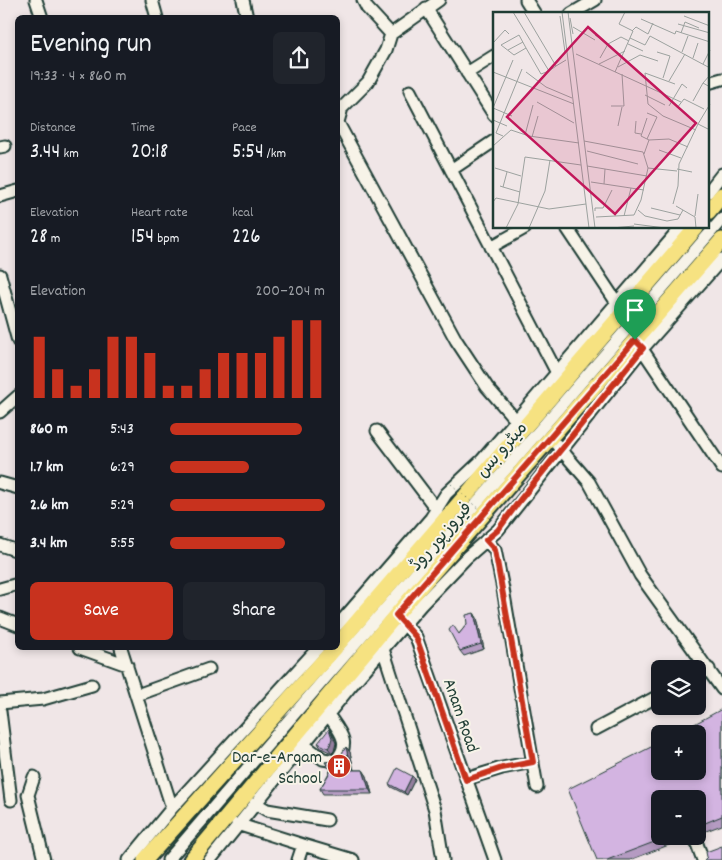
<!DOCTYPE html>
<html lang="en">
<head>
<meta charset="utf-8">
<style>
	:root { --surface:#171b24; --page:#20242c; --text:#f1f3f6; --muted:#9ea1a6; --accent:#c8321e }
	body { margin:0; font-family:Dekko,"Playpen Sans Arabic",sans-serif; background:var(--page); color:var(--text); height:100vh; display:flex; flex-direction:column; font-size:19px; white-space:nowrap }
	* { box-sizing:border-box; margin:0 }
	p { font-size:16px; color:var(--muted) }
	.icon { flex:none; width:28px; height:28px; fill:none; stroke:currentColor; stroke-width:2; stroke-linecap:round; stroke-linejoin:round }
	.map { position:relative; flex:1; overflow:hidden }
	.sheet { position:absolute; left:15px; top:15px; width:325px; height:635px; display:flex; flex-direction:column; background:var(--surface); border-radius:8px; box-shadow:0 2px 8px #0003 }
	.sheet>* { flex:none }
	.controls { position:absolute; left:651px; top:660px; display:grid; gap:10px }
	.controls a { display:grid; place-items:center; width:55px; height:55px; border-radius:8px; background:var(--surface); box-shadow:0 2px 8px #0003; font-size:25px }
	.pin { position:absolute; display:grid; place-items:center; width:42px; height:42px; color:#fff; margin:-51px -21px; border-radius:50% 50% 50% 0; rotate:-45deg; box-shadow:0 0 5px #0007 }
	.pin .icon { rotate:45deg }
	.round { display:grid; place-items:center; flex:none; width:52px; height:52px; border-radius:8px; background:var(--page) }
	.headline { display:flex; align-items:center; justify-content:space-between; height:85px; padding:0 15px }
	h1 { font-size:28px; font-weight:600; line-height:38px }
	.stats { display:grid; grid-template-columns:repeat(3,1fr); gap:8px; height:85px; padding:5px 15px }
	.stats div { display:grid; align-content:center }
	.stats b { font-size:21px; font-weight:600 }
	.stats small { font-size:14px; font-weight:400 }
	.stats p { font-size:14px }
	.chart { height:140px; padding:10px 15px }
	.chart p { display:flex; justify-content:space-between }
	.chart svg { width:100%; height:90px; margin-top:5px; stroke:var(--accent); stroke-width:6 }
	.action { display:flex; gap:10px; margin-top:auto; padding:10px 15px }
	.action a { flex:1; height:58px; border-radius:8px; background:var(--accent); color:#fff; font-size:20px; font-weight:600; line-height:58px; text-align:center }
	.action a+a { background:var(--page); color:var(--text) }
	ul { padding:0 15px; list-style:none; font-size:16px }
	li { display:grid; grid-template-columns:80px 60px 1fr; align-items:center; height:38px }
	li i { height:12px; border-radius:6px; background:var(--accent) }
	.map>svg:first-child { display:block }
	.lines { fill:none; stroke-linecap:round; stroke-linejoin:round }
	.minor-casing { stroke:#1f3d34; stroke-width:15 }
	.major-casing { stroke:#1f3d34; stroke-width:19 }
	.minor { stroke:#f7f3e8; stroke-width:11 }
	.major { stroke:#f6e281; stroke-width:15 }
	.path-bridge { stroke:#1f3d34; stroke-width:1; stroke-dasharray:1 4; stroke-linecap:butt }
	.wall { fill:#b59bc2; stroke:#1f3d34 }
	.shaded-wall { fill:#947e9e; stroke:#1f3d34 }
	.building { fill:#d3b4e1; stroke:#1f3d34 }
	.route-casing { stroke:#fff; stroke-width:10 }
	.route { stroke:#c8321e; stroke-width:6 }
	.labels { text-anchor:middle; stroke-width:4; stroke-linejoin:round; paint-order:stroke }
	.street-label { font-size:18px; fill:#1f3d34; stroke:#f7f3e8 }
	.poi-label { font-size:18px; fill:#1f3d34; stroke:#f7f3e8; text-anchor:end }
	.inset-road { fill:none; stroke:#9ca29f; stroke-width:1 }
	.view { fill:#c2185b; fill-opacity:0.15; stroke:#c2185b; stroke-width:2.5 }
	.inset-edge { fill:none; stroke:#1f3d34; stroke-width:2.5 }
</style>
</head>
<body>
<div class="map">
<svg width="722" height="860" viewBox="0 0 722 860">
	<rect width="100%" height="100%" fill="#f0e6e7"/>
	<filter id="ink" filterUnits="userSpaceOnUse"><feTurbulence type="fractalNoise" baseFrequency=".02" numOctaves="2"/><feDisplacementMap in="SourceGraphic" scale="10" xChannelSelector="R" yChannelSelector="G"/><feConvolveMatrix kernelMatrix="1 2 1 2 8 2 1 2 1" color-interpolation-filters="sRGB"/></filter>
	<g filter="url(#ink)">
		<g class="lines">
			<g class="minor-casing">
				<path id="minor" d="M 36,0 L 42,18
					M 152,0 L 157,18
					M 243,0 L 247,18
					M 363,0 L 367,8 L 391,34
					M 526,0 L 535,14
					M 426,8 L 494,115
					M 571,14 L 595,0
					M 467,73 L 494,56
					M 708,83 L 722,79
					M 410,91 L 557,373
					M 338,122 L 342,108 L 368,82 L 386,50 L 391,34 L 439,0
					M 338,123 L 456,340 L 487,387 L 521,426
					M 0,147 L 5,146
					M 451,170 L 494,141
					M 708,192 L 722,174
					M 0,196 L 18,191
					M 567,228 L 621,309
					M 491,247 L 525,228
					M 0,275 L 18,341
					M 638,343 L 722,468
					M 0,412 L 18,396
					M 377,431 L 437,510
					M 557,445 L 589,482 L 640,575 L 722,689
					M 0,483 L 18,488
					M 486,540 L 495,550 L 503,589 L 537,787
					M 0,545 L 18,551
					M 0,589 L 18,584
					M 0,618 L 18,625
					M 400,619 L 416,637 L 495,860
					M 338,625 L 431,518 L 446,494 L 482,460 L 681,228
					M 80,648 L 127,665
					M 121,648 L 172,808
					M 383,649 L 435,810 L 443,860
					M 698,675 L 709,669
					M 137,695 L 209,669
					M 0,703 L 43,699 L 92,685
					M 0,711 L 11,800
					M 596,729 L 660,695
					M 303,744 L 323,759 L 335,761 C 353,743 339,731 327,713
					M 34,777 L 28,795 L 44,860
					M 466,779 L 502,768 L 533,762
					M 255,803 L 267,810 L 327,820
					M 237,824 L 303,845 L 298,860
					M 697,844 L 703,860
					M 303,845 L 353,860
					M 129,860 L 172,808 L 318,648
					M 168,860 L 722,219
					M 210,860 L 350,687 L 421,605 L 467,557 L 498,530 L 643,348 L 722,259"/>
			</g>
			<g class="major-casing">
				<path id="major" d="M 708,212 L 722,195
					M 338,644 L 696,228
					M 145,860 L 335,648
					M 191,860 L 396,615 L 722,240"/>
			</g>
			<use href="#minor" class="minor"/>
			<use href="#major" class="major"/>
			<path class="path-bridge" d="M 451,484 L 490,518"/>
		</g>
		<path class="wall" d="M 474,613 L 477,618 L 484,649 L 464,656 L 460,651 L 459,634 L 467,624 Z
			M 722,709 L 722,825 L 698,834 L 698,799 L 660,836 L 692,836 L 630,860 L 597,860 L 659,743 L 660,771 Z
			M 332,734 L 336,743 L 334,751 L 332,753 L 321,748 L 318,743 Z
			M 346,747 L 350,752 L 354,770 L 363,770 L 367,776 L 372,794 L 323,794 L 320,789 L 331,769 L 328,767 L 325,762 L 337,761 Z
			M 415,779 L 407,795 L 391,787 L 389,784 Z"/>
		<path class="shaded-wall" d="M 474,613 L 477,618 L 484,649 L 481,644 Z
			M 329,729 L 332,734 L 336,743 L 334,751 L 332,753 L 328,748 Z
			M 346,747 L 350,752 L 355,776 L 351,770 Z
			M 363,770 L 367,776 L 372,794 L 369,789 Z
			M 412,776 L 415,779 L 407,795 L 404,792 Z"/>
		<path class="building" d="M 474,613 L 481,644 L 460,651 L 449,630 L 453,625 L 459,634 L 467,624 L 466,615 Z
			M 722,709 L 722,816 L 698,826 L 698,799 L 660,799 L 660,836 L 670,836 L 607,860 L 597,860 L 568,789 L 659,743 L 660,741 L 660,771 L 698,771 L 698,734 L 676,734 Z
			M 329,729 L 332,738 L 330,745 L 328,748 L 318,743 Z
			M 346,747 L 351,770 L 363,770 L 369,789 L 320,789 L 333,767 L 325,762 L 337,761 Z
			M 397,768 L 412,776 L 404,792 L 389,784 Z
			M 722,846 L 722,860 L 704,860 L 707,857 L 706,852 Z"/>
	</g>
	<g class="lines" filter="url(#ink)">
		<g class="route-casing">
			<path id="route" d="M 635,340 L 643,348 L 520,500 L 498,530 L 486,540 L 495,550 L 533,762 L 502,768 L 466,780 L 416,637 L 396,615 Z"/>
		</g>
		<use href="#route" class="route"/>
	</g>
	<defs>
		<g id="building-disc" transform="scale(1.25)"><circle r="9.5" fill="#c8321e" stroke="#f7f3e8"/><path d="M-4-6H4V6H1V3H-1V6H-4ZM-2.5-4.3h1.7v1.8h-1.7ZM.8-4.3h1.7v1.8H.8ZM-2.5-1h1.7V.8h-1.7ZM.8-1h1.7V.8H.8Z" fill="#fff"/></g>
	</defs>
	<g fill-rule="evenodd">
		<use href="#building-disc" x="339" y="766"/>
	</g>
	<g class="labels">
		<g class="street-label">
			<text transform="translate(501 449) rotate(-49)" y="6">میٹرو بس</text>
			<text transform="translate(440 536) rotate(-49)" y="6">فیروزپور روڈ</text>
			<text transform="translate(462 715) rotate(71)" y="6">Anam Road</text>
		</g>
		<g class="poi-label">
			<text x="322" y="762">Dar-e-Arqam<tspan x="322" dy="21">School</tspan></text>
		</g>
	</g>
	<g transform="translate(493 12)">
		<rect width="216" height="216" fill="#f0e6e7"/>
		<path class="inset-road" d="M 20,0 L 56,59 L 63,54M 31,0 L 63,54 L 73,48M 69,0 L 96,216M 75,0 L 102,216M 67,4 L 72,40M 191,4 L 217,14M 77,6 L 80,22M 148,7 L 182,22 L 183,19 L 217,30M 185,12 L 217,21M 80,15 L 102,28M 139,19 L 143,15 L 155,22 L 160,11M 188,21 L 192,10 L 206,16M 102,23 L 115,32M 137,26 L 152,33 L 157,24 L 217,56M 0,31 L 12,18 L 16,22M 135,32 L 150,39M 33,36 L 26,23 L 8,33 L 21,43 L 33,36 L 48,62 L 56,59M 15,38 L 30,30M 164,40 L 177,44 L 170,66M 189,40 L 195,24M 83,42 L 188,90M 107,46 L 115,32 L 128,25 L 136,29M 200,46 L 205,31M 106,52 L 132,39M 210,52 L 217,38M 125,55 L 147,43 L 165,49M 0,60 L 81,92M 33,60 L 53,75 L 79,86M 122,60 L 140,19 L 126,12 L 132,0M 217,63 L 210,71 L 217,75M 176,69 L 192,42M 182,72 L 152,61 L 155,92 L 170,104 L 203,118M 152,83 L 172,93M 200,89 L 210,71M 44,90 L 81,111M 118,94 L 131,94 L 129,62M 176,94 L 189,72 L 194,76M 0,96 L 20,48M 0,96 L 19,104M 184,96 L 191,87 L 211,97M 154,101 L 164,105 L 154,127M 154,106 L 148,124 L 156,128M 0,108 L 14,114M 143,109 L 142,121 L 148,122M 205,112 L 217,92M 125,114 L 129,95M 32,123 L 40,93M 10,124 L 3,121 L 29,57M 39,125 L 45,104M 91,129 L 150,140 L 155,156 L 148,188 L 141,203 L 103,205M 0,134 L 18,118 L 36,124 L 86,131M 166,138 L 188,146M 94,139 L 145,152M 151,142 L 156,128 L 176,127 L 195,135M 94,154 L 154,164M 2,156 L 28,164M 155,156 L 184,159M 184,157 L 199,160M 98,170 L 151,178M 111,172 L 112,157M 7,174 L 10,175 L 14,160M 10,175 L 27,180M 0,190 L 3,186 L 56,197 L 93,192M 180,192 L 185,174 L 186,152 L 205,112 L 217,118M 183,194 L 202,205 L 203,216M 158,196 L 187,203M 145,198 L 152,204 L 174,209 L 185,207 L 190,198M 102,199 L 102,196 L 110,196 L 119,178M 131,204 L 138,176M 202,204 L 205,182M 141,212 L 172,216M 13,216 L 25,192 L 32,145 L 88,153M 36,216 L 52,179 L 57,148M 119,216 L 141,214"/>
		<path class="view" d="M 95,15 L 203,111 L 122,202 L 14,105 Z"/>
		<rect width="216" height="216" class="inset-edge"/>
	</g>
</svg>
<div class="controls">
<a><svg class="icon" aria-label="layers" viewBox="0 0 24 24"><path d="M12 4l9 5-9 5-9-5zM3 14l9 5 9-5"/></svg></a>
<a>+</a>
<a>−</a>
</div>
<div class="pin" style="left:635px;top:340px;background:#1e9e55"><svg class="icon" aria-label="arrive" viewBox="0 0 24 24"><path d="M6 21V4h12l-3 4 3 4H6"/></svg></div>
<section class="sheet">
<div class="headline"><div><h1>Evening run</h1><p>19:33 · 4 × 860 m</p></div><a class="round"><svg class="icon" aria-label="share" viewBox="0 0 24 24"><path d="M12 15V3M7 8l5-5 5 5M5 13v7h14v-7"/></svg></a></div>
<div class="stats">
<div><p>Distance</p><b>3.44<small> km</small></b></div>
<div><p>Time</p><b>20:18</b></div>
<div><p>Pace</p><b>5:54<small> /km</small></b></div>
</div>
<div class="stats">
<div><p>Elevation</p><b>28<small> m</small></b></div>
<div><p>Heart rate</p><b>154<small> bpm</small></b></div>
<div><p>kcal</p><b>226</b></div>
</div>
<div class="chart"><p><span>Elevation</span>200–204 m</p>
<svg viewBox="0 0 160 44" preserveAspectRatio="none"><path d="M5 44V14M15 44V30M25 44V38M35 44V30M45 44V14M55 44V14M65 44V22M75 44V38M85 44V38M95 44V30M105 44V22M115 44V22M125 44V22M135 44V14M145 44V6M155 44V6"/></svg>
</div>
<ul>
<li><b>860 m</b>5:43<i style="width:85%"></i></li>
<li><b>1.7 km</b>6:29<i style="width:51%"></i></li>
<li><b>2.6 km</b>5:29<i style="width:100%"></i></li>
<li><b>3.4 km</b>5:55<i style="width:74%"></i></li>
</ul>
<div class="action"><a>Save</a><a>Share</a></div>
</section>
</div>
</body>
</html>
